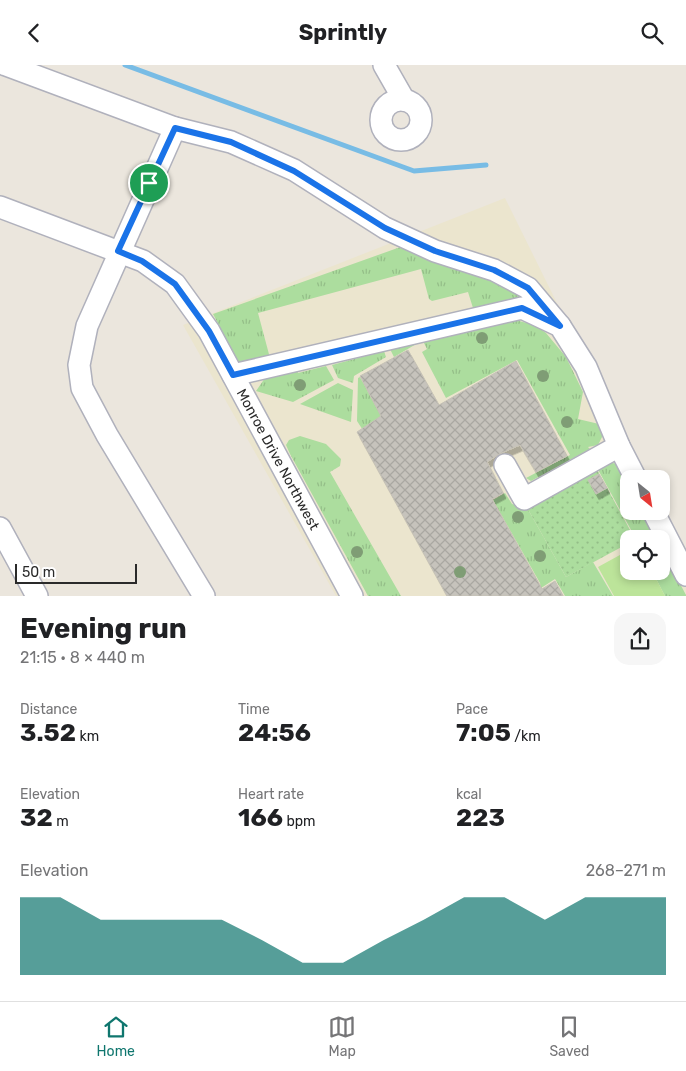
<!DOCTYPE html>
<html lang="en">
<head>
<meta charset="utf-8">
<style>
	:root { --surface:#fff; --page:#f6f6f6; --text:#202124; --muted:#757577; --line:#e0e0e0; --accent:#0f766e }
	body { margin:0; font-family:Rubik,sans-serif; background:var(--page); color:var(--text); height:100vh; display:flex; flex-direction:column; font-size:19px; white-space:nowrap }
	* { box-sizing:border-box; margin:0 }
	p { font-size:16px; color:var(--muted) }
	.icon { flex:none; width:28px; height:28px; fill:none; stroke:currentColor; stroke-width:2; stroke-linecap:round; stroke-linejoin:round }
	.map { position:relative; height:531px; overflow:hidden }
	.drawer { display:flex; flex-direction:column; background:var(--surface); flex:1 }
	.drawer>* { flex:none }
	.needle { width:32px; rotate:150deg }
	.tools { position:absolute; left:620px; top:405px; display:grid; gap:10px }
	.tools a { display:grid; place-items:center; width:50px; height:50px; border-radius:10px; background:var(--surface); box-shadow:0 2px 8px #0003; font-size:25px }
	.scale { position:absolute; left:15px; bottom:12px; width:122px; box-sizing:border-box; padding-left:5px; border:2px solid #2a2a2a; border-top:0; font-size:14px; line-height:18px; white-space:nowrap; color:#2a2a2a; -webkit-text-stroke:4px #fff; paint-order:stroke }
	.pin { position:absolute; display:grid; place-items:center; width:42px; height:42px; color:#fff; margin:-21px; border:2px solid #fff; border-radius:50%; box-shadow:0 1px 5px #0007 }
	.round { display:grid; place-items:center; flex:none; width:52px; height:52px; border-radius:15px; background:var(--page) }
	.headline { display:flex; align-items:center; justify-content:space-between; height:85px; padding:0 20px }
	h1 { font-size:28px; font-weight:700; line-height:38px }
	.stats { display:grid; grid-template-columns:repeat(3,1fr); gap:8px; height:85px; padding:5px 20px }
	.stats div { display:grid; align-content:center }
	.stats b { font-size:25px; font-weight:700 }
	.stats small { font-size:14px; font-weight:400 }
	.stats p { font-size:14px }
	.chart { height:140px; padding:10px 20px }
	.chart p { display:flex; justify-content:space-between }
	.chart svg { width:100%; height:90px; margin-top:5px; fill:var(--accent); opacity:.7 }
	header { display:flex; justify-content:space-between; align-items:center; height:65px; padding:0 20px; background:var(--surface); font-size:22px; font-weight:700 }
	.tabs { display:flex; justify-content:space-around; align-items:center; height:70px; border-top:1px solid var(--line); background:var(--surface); font-size:14px; color:var(--muted) }
	.tabs a { display:grid; justify-items:center; gap:2px }
	.tabs .on { color:var(--accent) }
	.map>svg:first-child { display:block }
	.education { fill:#ebe5ce; fill-rule:evenodd }
	.grass { fill:url(#grass-tufts) }
	.park { fill:url(#park-dots) }
	.pitch { fill:#bce49a }
	.lines { fill:none; stroke-linecap:round; stroke-linejoin:round }
	.stream { stroke:#78bce5; stroke-width:5 }
	.building { fill:url(#building-cross-hatch); stroke:#c6c2b7; filter:url(#shadow) }
	.minor-casing { stroke:#b0b1bc; stroke-width:24 }
	.minor { stroke:#fff; stroke-width:21 }
	.tree { fill:#7f9d75 }
	.route-casing { stroke:#fff; stroke-width:10 }
	.route { stroke:#1a73e8; stroke-width:6 }
	.labels { text-anchor:middle; stroke-width:4; stroke-linejoin:round; paint-order:stroke }
	.street-label { font-size:14px; fill:#2a2a2a; stroke:#fff }
</style>
</head>
<body>
<header><svg class="icon" aria-label="back" viewBox="0 0 24 24"><path d="M15 5l-7 7 7 7"/></svg>Sprintly<svg class="icon" aria-label="search" viewBox="0 0 24 24"><circle cx="10" cy="10" r="6"/><path d="M15 15l6 6"/></svg></header>
<div class="map">
<svg width="686" height="531" viewBox="0 0 686 531">
	<defs>
		<pattern id="grass-tufts" width="24" height="20" patternUnits="userSpaceOnUse" patternTransform="scale(1.25)"><rect width="24" height="20" fill="#acdd9e"/><path d="M3 7l-1-3M5 7V3M7 7l1-3M15 17l-1-3M17 17v-4M19 17l1-3" fill="none" stroke="#94be88"/></pattern>
		<pattern id="park-dots" width="8" height="8" patternUnits="userSpaceOnUse" patternTransform="scale(1.25)"><rect width="8" height="8" fill="#acdd9e"/><path d="M2 2h.1M6 6h.1" fill="none" stroke="#94be88" stroke-width="1.8" stroke-linecap="round"/></pattern>
		<pattern id="building-cross-hatch" width="8" height="8" patternUnits="userSpaceOnUse" patternTransform="scale(1.25)"><rect width="8" height="8" fill="#c6c3bc"/><path d="M0 0l8 8M0 8l8-8" fill="none" stroke="#aaa8a2"/></pattern>
		<filter id="shadow"><feDropShadow dx="3" dy="5.5" stdDeviation="0" flood-color="#0004"/></filter>
	</defs>
	<rect width="100%" height="100%" fill="#ebe6dd"/>
	<path class="education" d="M 505,133 L 644,414 L 629,414 L 629,446 L 660,446 L 686,499 L 686,531 L 336,531 L 183,260 ZM 629,474 L 661,474 L 661,506 L 629,506 Z"/>
	<path class="grass" d="M 406,180 L 522,227 L 521,236 L 502,237 L 473,243 L 468,227 L 432,236 L 429,234 L 421,204 L 258,248 L 270,293 L 241,302 L 213,249 Z
		M 511,254 L 535,260 L 546,268 L 566,292 L 583,327 L 578,354 L 599,359 L 604,368 L 598,380 L 588,382 L 590,384 L 531,416 L 526,413 L 570,390 L 517,295 L 446,333 L 422,287 L 427,284 L 420,270 Z
		M 415,272 L 418,278 L 394,292 L 388,280 Z
		M 384,286 L 386,292 L 354,311 L 353,318 L 338,313 L 332,300 Z
		M 326,301 L 334,315 L 293,337 L 256,326 L 265,313 L 297,304 L 298,308 Z
		M 360,312 L 386,361 L 392,410 L 357,356 L 358,313 Z
		M 338,318 L 353,325 L 351,357 L 300,339 Z
		M 300,371 L 326,379 L 341,394 L 340,401 L 330,407 L 401,531 L 368,531 L 290,389 L 286,380 L 289,375 Z
		M 607,397 L 618,399 L 629,421 L 629,446 L 642,446 L 656,474 L 636,474 L 596,401 Z
		M 505,428 L 512,439 L 518,441 L 525,439 L 566,512 L 593,497 L 613,531 L 565,531 L 555,514 L 541,523 L 540,518 L 493,435 Z
		M 661,483 L 686,530 L 686,531 L 665,531 L 652,506 L 661,506 Z"/>
	<path class="park" d="M 595,401 L 635,474 L 629,474 L 629,478 L 566,512 L 525,439 Z"/>
	<path class="pitch" d="M 629,485 L 629,506 L 652,506 L 665,531 L 614,531 L 598,502 Z"/>
	<g class="lines">
		<path class="stream" d="M 125,0 L 414,106 L 486,100"/>
	</g>
	<path class="building" d="M 408,285 L 439,340 L 516,296 L 567,391 L 536,407 L 520,380 L 499,389 L 487,397 L 503,428 L 492,434 L 542,524 L 555,516 L 563,531 L 447,531 L 357,367 L 381,351 L 360,311 Z
		M 599,409 L 607,423 L 596,429 L 588,415 Z"/>
	<g class="lines">
		<g class="minor-casing">
			<g id="minor">
				<path d="M 6,0 L 175,63"/>
				<path d="M 384,0 L 404,35"/>
				<circle cx="401" cy="55" r="20"/>
				<path id="s1" d="M 0,142 L 143,196 L 175,219 L 209,266 L 352,531"/>
				<path d="M 233,310 L 522,243 L 560,261 L 586,302 L 619,381 L 636,414"/>
				<path d="M 505,400 L 524,434 L 619,381"/>
				<path d="M 653,446 L 686,510"/>
				<path d="M 0,463 L 37,531"/>
				<path d="M 204,531 L 107,370 L 82,323 L 79,300 L 87,261 L 175,63 L 231,77 L 294,105 L 385,163 L 435,186 L 494,205 L 528,223 L 560,261"/>
			</g>
		</g>
		<use href="#minor" class="minor"/>
	</g>
	<g class="tree">
		<circle cx="482" cy="273" r="6"/>
		<circle cx="543" cy="311" r="6"/>
		<circle cx="300" cy="320" r="6"/>
		<circle cx="567" cy="357" r="6"/>
		<circle cx="518" cy="452" r="6"/>
		<circle cx="357" cy="487" r="6"/>
		<circle cx="540" cy="491" r="6"/>
		<circle cx="460" cy="507" r="6"/>
	</g>
	<g class="lines">
		<g class="route-casing">
			<path id="route" d="M 175,63 L 231,77 L 294,106 L 385,163 L 435,186 L 494,205 L 528,223 L 560,261 L 522,243 L 233,310 L 209,266 L 175,219 L 142,196 L 118,186 Z"/>
		</g>
		<use href="#route" class="route"/>
	</g>
	<g class="labels">
		<g class="street-label">
			<text dy="5" stroke="none"><textPath href="#s1" startOffset="396">Monroe Drive Northwest</textPath></text>
		</g>
	</g>
</svg>
<div class="tools">
<a><svg class="needle" viewBox="-14 -14 28 28"><path d="M0-13l5 13h-10z" fill="#e53935"/><path d="M0 13l5-13h-10z" fill="#757577"/></svg></a>
<a><svg class="icon" aria-label="locate" viewBox="0 0 24 24"><circle cx="12" cy="12" r="6"/><path d="M12 2v4M12 18v4M2 12h4M18 12h4"/></svg></a>
</div>
<div class="scale">50 m</div>
<div class="pin" style="left:149px;top:118px;background:#1e9e55"><svg class="icon" aria-label="arrive" viewBox="0 0 24 24"><path d="M6 21V4h12l-3 4 3 4H6"/></svg></div>
</div>
<section class="drawer">
<div class="headline"><div><h1>Evening run</h1><p>21:15 · 8 × 440 m</p></div><a class="round"><svg class="icon" aria-label="share" viewBox="0 0 24 24"><path d="M12 15V3M7 8l5-5 5 5M5 13v7h14v-7"/></svg></a></div>
<div class="stats">
<div><p>Distance</p><b>3.52<small> km</small></b></div>
<div><p>Time</p><b>24:56</b></div>
<div><p>Pace</p><b>7:05<small> /km</small></b></div>
</div>
<div class="stats">
<div><p>Elevation</p><b>32<small> m</small></b></div>
<div><p>Heart rate</p><b>166<small> bpm</small></b></div>
<div><p>kcal</p><b>223</b></div>
</div>
<div class="chart"><p><span>Elevation</span>268–271 m</p>
<svg viewBox="0 0 160 44" preserveAspectRatio="none"><path d="M0 44V6L10 6L20 17L30 17L40 17L50 17L60 27L70 38L80 38L90 27L100 17L110 6L120 6L130 17L140 6L150 6L160 6V44z"/></svg>
</div>
</section>
<nav class="tabs">
<a class="on"><svg class="icon" aria-label="home" viewBox="0 0 24 24"><path d="M3 11l9-7 9 7M6 9v11h12V9"/></svg>Home</a>
<a><svg class="icon" aria-label="map" viewBox="0 0 24 24"><path d="M3 6l6-2 6 2 6-2v14l-6 2-6-2-6 2zM9 4v14M15 6v14"/></svg>Map</a>
<a><svg class="icon" aria-label="saved" viewBox="0 0 24 24"><path d="M7 4h10v16l-5-4-5 4z"/></svg>Saved</a>
</nav>
</body>
</html>
